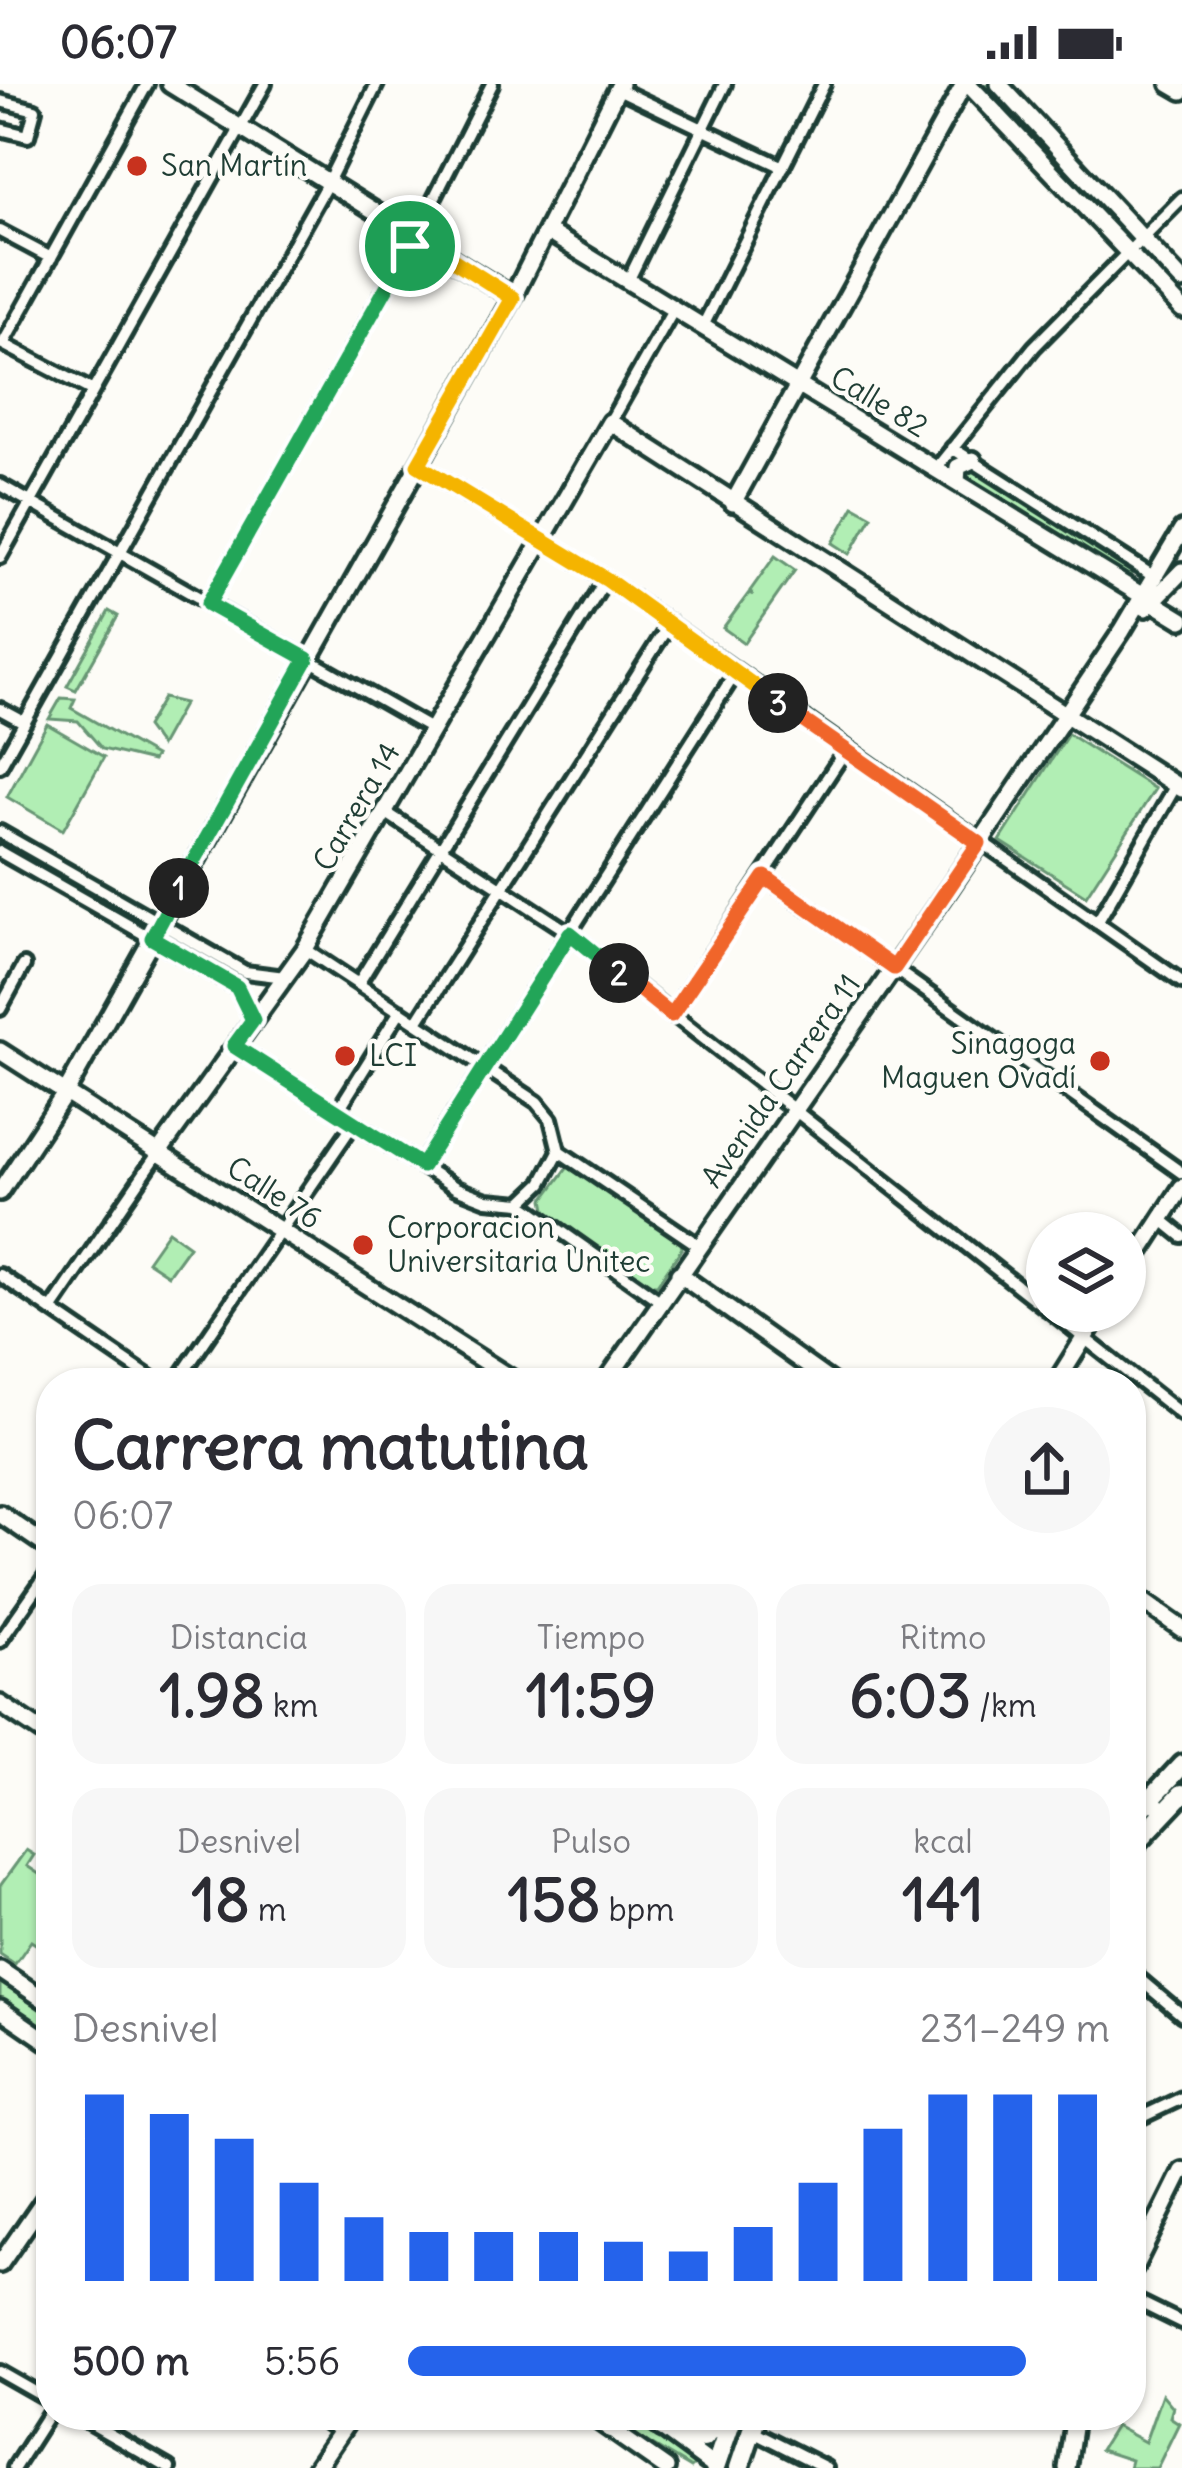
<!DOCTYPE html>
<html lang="es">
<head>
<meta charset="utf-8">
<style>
	:root { --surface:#fff; --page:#f7f7f7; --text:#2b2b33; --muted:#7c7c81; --accent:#2563eb }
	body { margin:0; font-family:Delius,sans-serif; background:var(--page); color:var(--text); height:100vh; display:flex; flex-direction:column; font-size:45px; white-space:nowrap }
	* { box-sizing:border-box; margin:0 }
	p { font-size:39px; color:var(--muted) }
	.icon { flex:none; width:66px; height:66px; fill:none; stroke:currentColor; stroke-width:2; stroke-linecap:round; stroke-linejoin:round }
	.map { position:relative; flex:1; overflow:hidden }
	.details { position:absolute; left:36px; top:1284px; width:1110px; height:1062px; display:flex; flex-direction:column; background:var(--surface); border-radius:48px; box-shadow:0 3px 9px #0004 }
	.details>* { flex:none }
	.buttons { position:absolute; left:1026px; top:1128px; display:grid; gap:24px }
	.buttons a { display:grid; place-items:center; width:120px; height:120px; border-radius:50%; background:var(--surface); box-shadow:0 3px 9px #0004; font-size:60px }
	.pin { position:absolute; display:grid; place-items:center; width:102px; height:102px; color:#fff; margin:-51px; border:6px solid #fff; border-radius:50%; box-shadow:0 3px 12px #0007 }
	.km { position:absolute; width:60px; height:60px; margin:-30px; border-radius:50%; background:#222; color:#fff; font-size:33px; line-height:60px; text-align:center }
	.round { display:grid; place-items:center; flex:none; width:126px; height:126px; border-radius:63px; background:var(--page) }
	.head { display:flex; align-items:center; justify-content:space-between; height:204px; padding:0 36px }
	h1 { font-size:66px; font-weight:800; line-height:90px }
	.metrics { display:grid; grid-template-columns:repeat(3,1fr); gap:18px; height:204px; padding:12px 36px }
	.metrics div { display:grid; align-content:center; border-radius:30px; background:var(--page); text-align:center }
	.metrics b { font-size:60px; font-weight:800 }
	.metrics small { font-size:33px; font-weight:400 }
	.metrics p { font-size:33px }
	.chart { height:336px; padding:24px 36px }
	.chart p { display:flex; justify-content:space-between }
	.chart svg { width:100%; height:216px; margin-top:12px; stroke:var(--accent); stroke-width:6 }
	ul { padding:0 36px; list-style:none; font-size:39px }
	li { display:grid; grid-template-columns:192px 144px 1fr; align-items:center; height:90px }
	li i { height:30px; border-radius:15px; background:var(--accent) }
	.status { display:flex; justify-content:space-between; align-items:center; height:84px; padding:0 60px; background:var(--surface); direction:ltr }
	.status svg { height:33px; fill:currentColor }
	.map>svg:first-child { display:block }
	.green { fill:#b1eeb4; stroke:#689674; stroke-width:3 }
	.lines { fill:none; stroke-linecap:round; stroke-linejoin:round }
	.street-casing { stroke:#1f3d34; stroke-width:20 }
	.secondary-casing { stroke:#1f3d34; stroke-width:24 }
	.primary-casing { stroke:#1f3d34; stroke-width:27 }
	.street { stroke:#fdfcf7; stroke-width:10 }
	.secondary { stroke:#fdfcf7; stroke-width:15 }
	.primary { stroke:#fdfcf7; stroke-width:18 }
	.split-1-casing { stroke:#fff; stroke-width:24 }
	.split-2-casing { stroke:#fff; stroke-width:24 }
	.split-3-casing { stroke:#fff; stroke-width:24 }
	.split-4-casing { stroke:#fff; stroke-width:24 }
	.split-1 { stroke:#22a559; stroke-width:15 }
	.split-2 { stroke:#22a559; stroke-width:15 }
	.split-3 { stroke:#f0652b; stroke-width:15 }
	.split-4 { stroke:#f5b400; stroke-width:15 }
	.poi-dot { fill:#c8321e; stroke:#fdfcf7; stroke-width:4.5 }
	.labels { text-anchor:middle; stroke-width:9; stroke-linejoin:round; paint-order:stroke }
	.poi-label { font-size:30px; fill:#1f3d34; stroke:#fdfcf7; text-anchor:start }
	.street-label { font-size:30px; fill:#1f3d34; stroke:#fdfcf7 }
</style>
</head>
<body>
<div class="status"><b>06:07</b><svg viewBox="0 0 49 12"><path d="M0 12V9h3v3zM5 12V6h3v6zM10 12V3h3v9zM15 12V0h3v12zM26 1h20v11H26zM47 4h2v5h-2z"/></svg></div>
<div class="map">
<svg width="1182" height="2384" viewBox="0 0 1182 2384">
	<rect width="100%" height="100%" fill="#fdfcf7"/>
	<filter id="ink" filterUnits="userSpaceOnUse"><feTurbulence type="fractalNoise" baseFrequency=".00833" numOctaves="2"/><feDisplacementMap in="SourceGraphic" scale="24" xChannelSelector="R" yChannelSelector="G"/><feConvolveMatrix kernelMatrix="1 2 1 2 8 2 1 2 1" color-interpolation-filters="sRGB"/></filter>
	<g filter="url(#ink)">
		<path class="green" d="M 993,0 L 1134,152 L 1126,159 L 980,1 Z
			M 971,381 L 1135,483 L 1126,498 L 962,395 Z
			M 854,422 L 872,432 L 850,470 L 833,459 Z
			M 775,472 L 795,486 L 744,559 L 723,544 L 749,509 L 753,511 L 750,507 Z
			M 109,527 L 118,532 L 76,606 L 67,602 Z
			M 61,614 L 75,615 L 71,624 L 155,672 L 152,677 L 102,665 L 78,637 L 49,635 Z
			M 163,614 L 184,619 L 160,662 L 146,643 Z
			M 47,640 L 104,673 L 63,746 L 7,713 Z
			M 1068,650 L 1155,705 L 1086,812 L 1000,757 Z
			M 568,1083 L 680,1154 L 682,1164 L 657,1201 L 646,1201 L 547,1130 L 544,1115 Z
			M 168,1147 L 189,1162 L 168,1191 L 147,1177 Z
			M 26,1766 L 34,1771 L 27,1782 L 51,1798 L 51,1870 L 31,1857 L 15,1880 L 0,1870 L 0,1802 Z
			M 0,1896 L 51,1929 L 51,1950 L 0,1916 Z
			M 1162,2310 L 1173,2323 L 1170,2333 L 1179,2339 L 1157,2384 L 1129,2384 L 1131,2376 L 1100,2366 L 1115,2342 L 1145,2358 Z
			M 602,2331 L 633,2331 L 700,2376 L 691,2384 Z"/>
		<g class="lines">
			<g class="street-casing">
				<path id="street" d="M 618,5 L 783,83
					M 0,17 L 35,26 L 28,52 L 0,45
					M 0,147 L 51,174
					M 628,197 L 725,0
					M 703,242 L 824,0
					M 93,307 L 3,260 L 147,0
					M 610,338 L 674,225
					M 952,364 L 1153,492
					M 418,381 L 606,495 L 1182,898
					M 936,385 L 1034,263 L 1182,114
					M 0,401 L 433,646
					M 0,473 L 265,0
					M 208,520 L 415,152 L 492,0
					M 0,625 L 24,638
					M 0,682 L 328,98 L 377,0
					M 385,728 L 570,849 L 1047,1225
					M 0,748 L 245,888 L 285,893
					M 0,768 L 237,903 L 253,936
					M 765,793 L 1182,1089
					M 1097,839 L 1176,701
					M 305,865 L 537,1018 L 551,1035 L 559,1067 L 698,1161
					M 358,900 L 606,495
					M 0,925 L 24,881
					M 671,931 L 845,667
					M 417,938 L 670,539
					M 234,962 L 456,1104 L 487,1116 L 521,1119 L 660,1217
					M 337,1028 L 400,927
					M 421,1082 L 736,588
					M 521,1119 L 542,1099 L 559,1067
					M 1161,1135 L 1182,1152
					M 0,1191 L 158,1299
					M 51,1226 L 159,1068
					M 1050,1227 L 1182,1331
					M 176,1299 L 354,1039
					M 0,1557 L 51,1484
					M 1131,1888 L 1182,1931
					M 1131,2038 L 1182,2014
					M 32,2133 L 51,2146
					M 1131,2214 L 1182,2239
					M 0,2288 L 51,2317
					M 76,2331 L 169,2384
					M 315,2331 L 340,2348
					M 751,2346 L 826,2384
					M 14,2384 L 51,2326"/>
			</g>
			<g class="secondary-casing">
				<path id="secondary" d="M 170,0 L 513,213
					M 968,0 L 1182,225
					M 999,0 L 1182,197
					M 1170,0 L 1182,7
					M 548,148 L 1182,536
					M 957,398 L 958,383 L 973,376
					M 733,419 L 964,0
					M 1146,524 L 1182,487
					M 0,967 L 518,1299
					M 159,1068 L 305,865 L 610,338 L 1182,705
					M 0,1108 L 66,1008 L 513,213 L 620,0
					M 679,1190 L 832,1299
					M 1125,1191 L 1182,1103
					M 605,1299 L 946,809 L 1122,547 L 1182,446
					M 1056,1299 L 1101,1227
					M 0,1430 L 51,1465
					M 1131,1509 L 1182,1545
					M 0,1620 L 51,1654
					M 1131,1704 L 1158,1722
					M 0,1886 L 51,1920
					M 0,1925 L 51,1960
					M 0,2180 L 51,2106
					M 1131,2190 L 1182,2087
					M 590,2331 L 666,2384
					M 644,2331 L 716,2384
					M 316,2384 L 352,2331
					M 1067,2384 L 1075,2331"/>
			</g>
			<g class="primary-casing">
				<path id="primary" d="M 1131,1736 L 1182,1681
					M 1131,1764 L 1182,1710
					M 663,2344 L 703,2354 L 727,2331
					M 715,2384 L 733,2332
					M 739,2384 L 757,2331"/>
			</g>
			<use href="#street" class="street"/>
			<use href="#secondary" class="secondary"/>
			<use href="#primary" class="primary"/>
		</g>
	</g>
	<g class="lines" filter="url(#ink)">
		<g class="split-1-casing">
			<path id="split-1" d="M 179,804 L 307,575 L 208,520 L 410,162"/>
		</g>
		<g class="split-2-casing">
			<path id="split-2" d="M 179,804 L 152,854 L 237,903 L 253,936 L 234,962 L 422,1082 L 570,849 L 619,889"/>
		</g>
		<g class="split-3-casing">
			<path id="split-3" d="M 619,889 L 671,931 L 765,793 L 894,884 L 979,759 L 778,619"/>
		</g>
		<g class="split-4-casing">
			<path id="split-4" d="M 410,162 L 415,152 L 513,214 L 418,381 L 606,495 L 778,619"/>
		</g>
		<use href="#split-1" class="split-1"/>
		<use href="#split-2" class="split-2"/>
		<use href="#split-3" class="split-3"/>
		<use href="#split-4" class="split-4"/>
	</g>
	<g class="poi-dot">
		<circle cx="137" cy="82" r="12"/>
		<circle cx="345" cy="972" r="12"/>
		<circle cx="1100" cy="977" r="12"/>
		<circle cx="363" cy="1161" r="12"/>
	</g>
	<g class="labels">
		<g class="poi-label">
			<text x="161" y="92">San Martín</text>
			<text x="1076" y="970" text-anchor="end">Sinagoga<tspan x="1076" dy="34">Maguen Ovadí</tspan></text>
			<text x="369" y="982">LCI</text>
			<text x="387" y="1154">Corporacion<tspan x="387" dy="34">Universitaria Unitec</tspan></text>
		</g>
		<g class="street-label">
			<text transform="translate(879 318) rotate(31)" y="10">Calle 82</text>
			<text transform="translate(357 723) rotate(-60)" y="10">Carrera 14</text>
			<text transform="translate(781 997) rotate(-55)" y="10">Avenida Carrera 11</text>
			<text transform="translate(274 1109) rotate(33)" y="10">Calle 76</text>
		</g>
	</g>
</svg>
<div class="buttons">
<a><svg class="icon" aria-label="layers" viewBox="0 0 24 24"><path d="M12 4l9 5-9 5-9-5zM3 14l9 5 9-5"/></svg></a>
</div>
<div class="pin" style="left:410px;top:162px;background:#1e9e55"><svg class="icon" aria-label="arrive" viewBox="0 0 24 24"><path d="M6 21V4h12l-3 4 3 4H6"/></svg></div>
<b class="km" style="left:179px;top:804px">1</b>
<b class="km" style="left:619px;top:889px">2</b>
<b class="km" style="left:778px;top:619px">3</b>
<section class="details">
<div class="head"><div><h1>Carrera matutina</h1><p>06:07</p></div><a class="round"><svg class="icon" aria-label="share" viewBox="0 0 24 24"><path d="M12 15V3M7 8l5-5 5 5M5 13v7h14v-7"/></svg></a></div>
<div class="metrics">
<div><p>Distancia</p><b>1.98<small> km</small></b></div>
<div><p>Tiempo</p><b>11:59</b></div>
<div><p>Ritmo</p><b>6:03<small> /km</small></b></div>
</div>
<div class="metrics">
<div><p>Desnivel</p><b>18<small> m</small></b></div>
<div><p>Pulso</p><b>158<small> bpm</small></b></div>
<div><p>kcal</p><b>141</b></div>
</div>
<div class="chart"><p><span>Desnivel</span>231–249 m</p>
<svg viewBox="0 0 160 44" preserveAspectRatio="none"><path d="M5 44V6M15 44V10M25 44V15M35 44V24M45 44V31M55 44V34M65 44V34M75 44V34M85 44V36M95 44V38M105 44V33M115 44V24M125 44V13M135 44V6M145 44V6M155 44V6"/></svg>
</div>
<ul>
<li><b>500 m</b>5:56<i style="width:88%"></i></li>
</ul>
</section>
</div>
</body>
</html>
